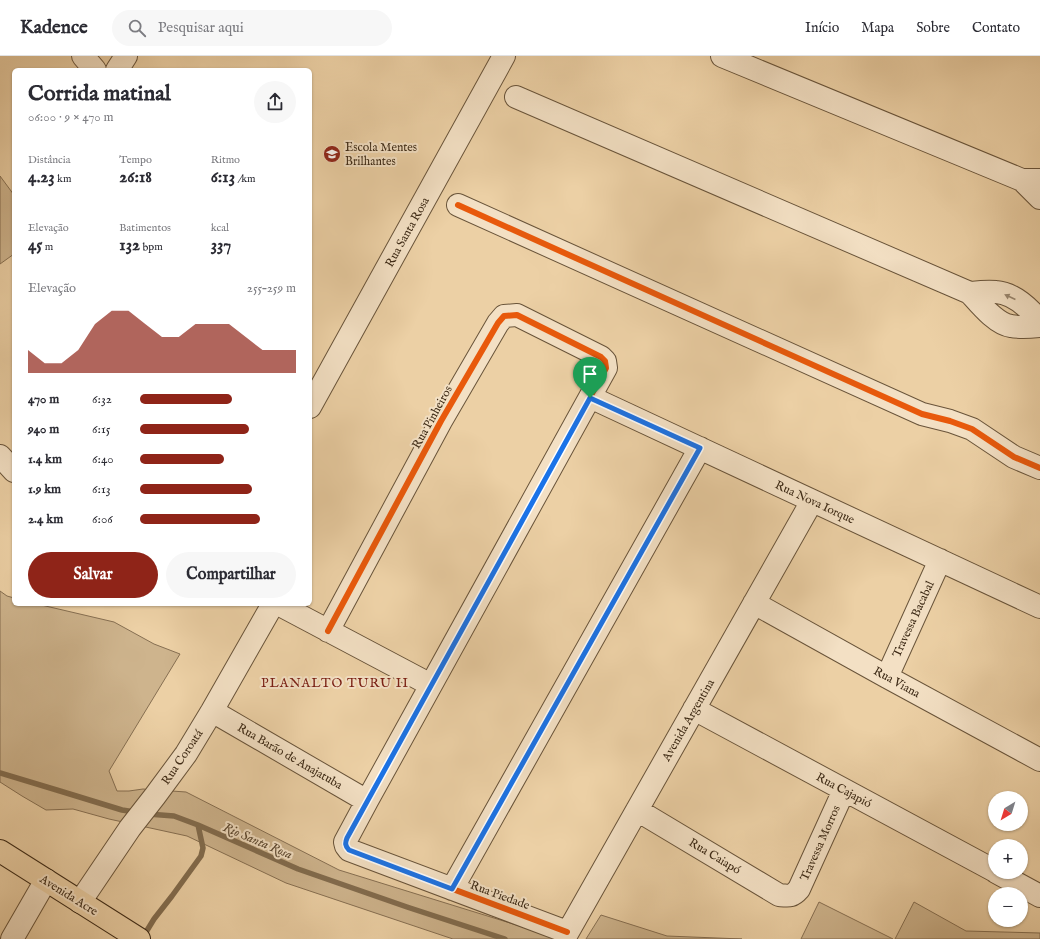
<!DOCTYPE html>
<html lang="pt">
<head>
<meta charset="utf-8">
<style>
	:root { --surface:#fff; --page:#f7f7f7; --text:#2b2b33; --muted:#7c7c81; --line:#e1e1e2; --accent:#8f2418 }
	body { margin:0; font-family:"IM FELL English",serif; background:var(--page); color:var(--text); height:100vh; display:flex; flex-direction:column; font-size:15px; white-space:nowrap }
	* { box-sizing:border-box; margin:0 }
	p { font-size:13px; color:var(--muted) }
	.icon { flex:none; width:22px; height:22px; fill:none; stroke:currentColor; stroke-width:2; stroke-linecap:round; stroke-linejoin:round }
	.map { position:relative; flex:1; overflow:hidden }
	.panel { position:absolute; left:12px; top:12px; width:300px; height:538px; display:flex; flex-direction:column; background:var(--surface); border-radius:6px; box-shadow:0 1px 3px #0004 }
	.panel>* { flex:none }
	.needle { width:26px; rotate:218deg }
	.fabs { position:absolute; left:988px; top:735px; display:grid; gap:8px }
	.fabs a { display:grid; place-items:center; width:40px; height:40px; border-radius:50%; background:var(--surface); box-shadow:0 1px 3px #0004; font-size:20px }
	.pin { position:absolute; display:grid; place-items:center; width:34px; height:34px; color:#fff; margin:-41px -17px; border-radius:50% 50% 50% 0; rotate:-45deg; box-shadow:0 0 4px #0007 }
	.pin .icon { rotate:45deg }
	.round { display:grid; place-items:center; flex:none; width:42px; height:42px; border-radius:21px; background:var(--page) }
	.head { display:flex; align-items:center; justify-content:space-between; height:68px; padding:0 16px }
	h1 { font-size:22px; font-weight:700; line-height:30px }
	.figures { display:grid; grid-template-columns:repeat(3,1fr); gap:6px; height:68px; padding:4px 16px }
	.figures div { display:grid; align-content:center }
	.figures b { font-size:17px; font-weight:700 }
	.figures small { font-size:11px; font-weight:400 }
	.figures p { font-size:11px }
	.chart { height:112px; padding:8px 16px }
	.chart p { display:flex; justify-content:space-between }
	.chart svg { width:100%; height:72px; margin-top:4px; fill:var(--accent); opacity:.7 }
	.cta { display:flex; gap:8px; margin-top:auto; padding:8px 16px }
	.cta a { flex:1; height:46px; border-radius:24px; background:var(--accent); color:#fff; font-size:16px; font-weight:700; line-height:46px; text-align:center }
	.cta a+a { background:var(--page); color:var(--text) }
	ul { padding:0 16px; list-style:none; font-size:13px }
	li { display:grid; grid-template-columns:64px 48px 1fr; align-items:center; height:30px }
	li i { height:10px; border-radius:5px; background:var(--accent) }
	header { display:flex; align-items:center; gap:24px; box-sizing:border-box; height:56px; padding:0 20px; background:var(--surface); border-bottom:1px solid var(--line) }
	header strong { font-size:19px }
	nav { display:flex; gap:22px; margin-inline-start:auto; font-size:14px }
	.search { width:280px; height:36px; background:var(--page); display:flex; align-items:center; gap:10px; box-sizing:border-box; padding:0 14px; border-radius:22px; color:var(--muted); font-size:15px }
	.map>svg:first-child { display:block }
	.green { fill:#ceb48d; stroke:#866f52 }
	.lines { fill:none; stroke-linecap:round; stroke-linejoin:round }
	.stream { stroke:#826c4e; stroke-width:5.5 }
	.minor-casing { stroke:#69543a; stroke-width:24 }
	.major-casing { stroke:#3d2a16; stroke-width:24 }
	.minor { stroke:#f3e0c4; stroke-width:22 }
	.major { stroke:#ecd0a5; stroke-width:22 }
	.cycleway-casing { stroke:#f3e0c4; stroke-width:8 }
	.cycleway { stroke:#e8590c; stroke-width:6 }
	.oneway { fill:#98856d }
	.route-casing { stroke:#fff; stroke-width:8 }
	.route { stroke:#1a73e8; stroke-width:5 }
	.labels { text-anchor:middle; stroke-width:4; stroke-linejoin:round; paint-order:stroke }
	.poi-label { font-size:12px; fill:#3d2a16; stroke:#f3e0c4; text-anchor:start }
	.street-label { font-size:12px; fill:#3d2a16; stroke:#f3e0c4 }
	.neighbourhood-label { font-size:13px; letter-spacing:1px; fill:#7a1f14; stroke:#f3e0c4 }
	.water-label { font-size:13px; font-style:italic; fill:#5a462e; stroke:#f3e0c4 }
</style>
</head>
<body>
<header>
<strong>Kadence</strong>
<div class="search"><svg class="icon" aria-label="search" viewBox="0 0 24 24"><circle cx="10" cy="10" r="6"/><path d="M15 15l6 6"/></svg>Pesquisar aqui</div>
<nav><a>Início</a><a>Mapa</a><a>Sobre</a><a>Contato</a></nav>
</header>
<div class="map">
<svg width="1040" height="883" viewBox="0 0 1040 883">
	<rect width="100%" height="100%" fill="#ecd0a5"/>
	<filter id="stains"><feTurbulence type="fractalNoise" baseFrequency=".005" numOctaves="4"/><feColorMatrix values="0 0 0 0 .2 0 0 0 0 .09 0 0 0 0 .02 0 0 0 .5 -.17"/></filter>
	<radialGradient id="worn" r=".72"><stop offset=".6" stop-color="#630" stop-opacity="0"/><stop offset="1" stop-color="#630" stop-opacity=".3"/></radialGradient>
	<path class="green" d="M 0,120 L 14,139 L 14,198 L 0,208 Z
		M 0,535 L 7,540 L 14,542 L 14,548 L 37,548 L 114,566 L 154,588 L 180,598 L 109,715 L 117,735 L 129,735 L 143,733 L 186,736 L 339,814 L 552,880 L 569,883 L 453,883 L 286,827 L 187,780 L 109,763 L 73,753 L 46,754 L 22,740 L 0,726 Z
		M 819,846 L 893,883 L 801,883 Z
		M 914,846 L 966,875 L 1040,877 L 1040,883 L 895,883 Z
		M 601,859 L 667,880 L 742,883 L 586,883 Z"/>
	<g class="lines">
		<path class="stream" d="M 0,717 L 60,735 L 122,754 L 135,756
			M 148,758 L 174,760 L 198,769 L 298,813 L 407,851 L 505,883
			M 143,881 L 154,863 L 172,840 L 201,800 L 203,792 L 198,769"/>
		<g class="minor-casing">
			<path id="minor" d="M 83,0 L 95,14
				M 722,0 L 1022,124 L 1040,124
				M 117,14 L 126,0
				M 516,41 L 970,237
				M 1022,124 L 1040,142
				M 458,149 L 922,358 L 950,365 L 972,373 L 1014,401 L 1040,412
				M 1040,265 C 1029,252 1013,237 996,236 C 987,235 979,236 970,237 C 980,248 996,268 1011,270 C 1021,272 1030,271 1040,270
				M 590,341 L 1040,551
				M 310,351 L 504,0
				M 0,400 L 14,415
				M 754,547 L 887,621 L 1040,704
				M 278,548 L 431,629
				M 328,575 L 441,365 L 498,267 L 504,260 L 517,259 L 601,301 L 605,305 L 606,312 L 367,745 L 345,786 L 346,790 L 349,794 L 567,876
				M 887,621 L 940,504
				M 694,653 L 995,815
				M 212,655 L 367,745
				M 637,754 L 779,839 C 789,840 792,841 799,833 L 844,734
				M 996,816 L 1040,840
				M 452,833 L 700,392
				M 80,846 L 130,772 L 155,740 L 186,698 L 212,655 L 273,548
				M 12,883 L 46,824
				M 564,883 L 812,445"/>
		</g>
		<g class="major-casing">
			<path id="major" d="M 0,795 L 139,883"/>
		</g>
		<use href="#minor" class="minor"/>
		<use href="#major" class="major"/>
		<g class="cycleway-casing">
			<path id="cycleway" d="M 458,149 L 922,358 L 950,365 L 972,373 L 1014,401 L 1040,412
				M 328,575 L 441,365 L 498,267 L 504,260 L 517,259 L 601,301 L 605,305 L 606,312 L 367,745 L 345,786 L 346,790 L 349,794 L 567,876"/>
		</g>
		<use href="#cycleway" class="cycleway"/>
	</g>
	<defs><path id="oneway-solid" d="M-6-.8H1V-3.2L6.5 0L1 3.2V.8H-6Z"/></defs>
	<use class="oneway" href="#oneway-solid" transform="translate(1010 241) rotate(-155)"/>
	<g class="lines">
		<g class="route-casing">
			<path id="route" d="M 590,342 L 700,392 L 452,833 L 349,794 C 345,790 345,787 347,782 Z"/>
		</g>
		<use href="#route" class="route"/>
	</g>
	<defs>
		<g id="school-disc" transform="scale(0.9)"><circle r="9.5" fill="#8f2418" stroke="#f3e0c4"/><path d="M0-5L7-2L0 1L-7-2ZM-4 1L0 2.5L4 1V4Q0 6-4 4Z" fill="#fff"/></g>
	</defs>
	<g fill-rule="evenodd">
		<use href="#school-disc" x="332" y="98"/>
	</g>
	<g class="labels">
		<g class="poi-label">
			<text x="345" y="95">Escola Mentes<tspan x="345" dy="14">Brilhantes</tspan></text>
		</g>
		<g class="street-label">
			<text transform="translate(407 176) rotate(-61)" y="4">Rua Santa Rosa</text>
			<text transform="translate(432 361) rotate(-61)" y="4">Rua Pinheiros</text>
			<text transform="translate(815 446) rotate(25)" y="4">Rua Nova Iorque</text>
			<text transform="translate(913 563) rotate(-65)" y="4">Travessa Bacabal</text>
			<text transform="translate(897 626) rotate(29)" y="4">Rua Viana</text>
			<text transform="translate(688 664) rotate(-60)" y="4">Avenida Argentina</text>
			<text transform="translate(290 700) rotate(30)" y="4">Rua Barão de Anajatuba</text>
			<text transform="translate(182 701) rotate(-56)" y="4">Rua Coroatá</text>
			<text transform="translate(844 734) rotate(28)" y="4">Rua Cajapió</text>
			<text transform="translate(820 787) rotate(-66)" y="4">Travessa Morros</text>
			<text transform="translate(715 800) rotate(31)" y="4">Rua Caiapó</text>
			<text transform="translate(69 839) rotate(32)" y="4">Avenida Acre</text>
			<text transform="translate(500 839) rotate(20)" y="4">Rua Piedade</text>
		</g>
		<g class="neighbourhood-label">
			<text x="335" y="631">PLANALTO TURU II</text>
		</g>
		<g class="water-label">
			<text transform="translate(258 784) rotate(23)" y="5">Rio Santa Rosa</text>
		</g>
	</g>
	<rect width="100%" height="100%" filter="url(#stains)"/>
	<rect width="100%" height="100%" fill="url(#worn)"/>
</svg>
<div class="fabs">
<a><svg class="needle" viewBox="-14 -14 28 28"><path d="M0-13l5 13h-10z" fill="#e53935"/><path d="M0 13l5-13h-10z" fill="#7c7c81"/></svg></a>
<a>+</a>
<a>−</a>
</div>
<div class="pin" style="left:590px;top:342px;background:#1e9e55"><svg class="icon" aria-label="arrive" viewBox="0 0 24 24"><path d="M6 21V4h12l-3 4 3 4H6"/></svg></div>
<section class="panel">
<div class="head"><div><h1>Corrida matinal</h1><p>06:00 · 9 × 470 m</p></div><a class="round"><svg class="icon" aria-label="share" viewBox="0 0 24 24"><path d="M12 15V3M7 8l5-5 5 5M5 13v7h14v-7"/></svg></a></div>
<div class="figures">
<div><p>Distância</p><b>4.23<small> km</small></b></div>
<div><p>Tempo</p><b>26:18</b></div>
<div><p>Ritmo</p><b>6:13<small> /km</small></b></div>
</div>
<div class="figures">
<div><p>Elevação</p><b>45<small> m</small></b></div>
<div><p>Batimentos</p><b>132<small> bpm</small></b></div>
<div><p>kcal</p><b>337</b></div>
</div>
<div class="chart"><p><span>Elevação</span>255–259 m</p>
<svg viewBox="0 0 160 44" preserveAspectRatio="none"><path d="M0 44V30L10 38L20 38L30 30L40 14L50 6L60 6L70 14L80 22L90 22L100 14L110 14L120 14L130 22L140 30L150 30L160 30V44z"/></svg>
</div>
<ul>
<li><b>470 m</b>6:32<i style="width:59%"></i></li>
<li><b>940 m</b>6:15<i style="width:70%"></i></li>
<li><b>1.4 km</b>6:40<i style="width:54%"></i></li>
<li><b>1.9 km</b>6:13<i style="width:72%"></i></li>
<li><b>2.4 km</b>6:06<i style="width:77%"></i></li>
</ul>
<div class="cta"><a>Salvar</a><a>Compartilhar</a></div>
</section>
</div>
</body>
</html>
